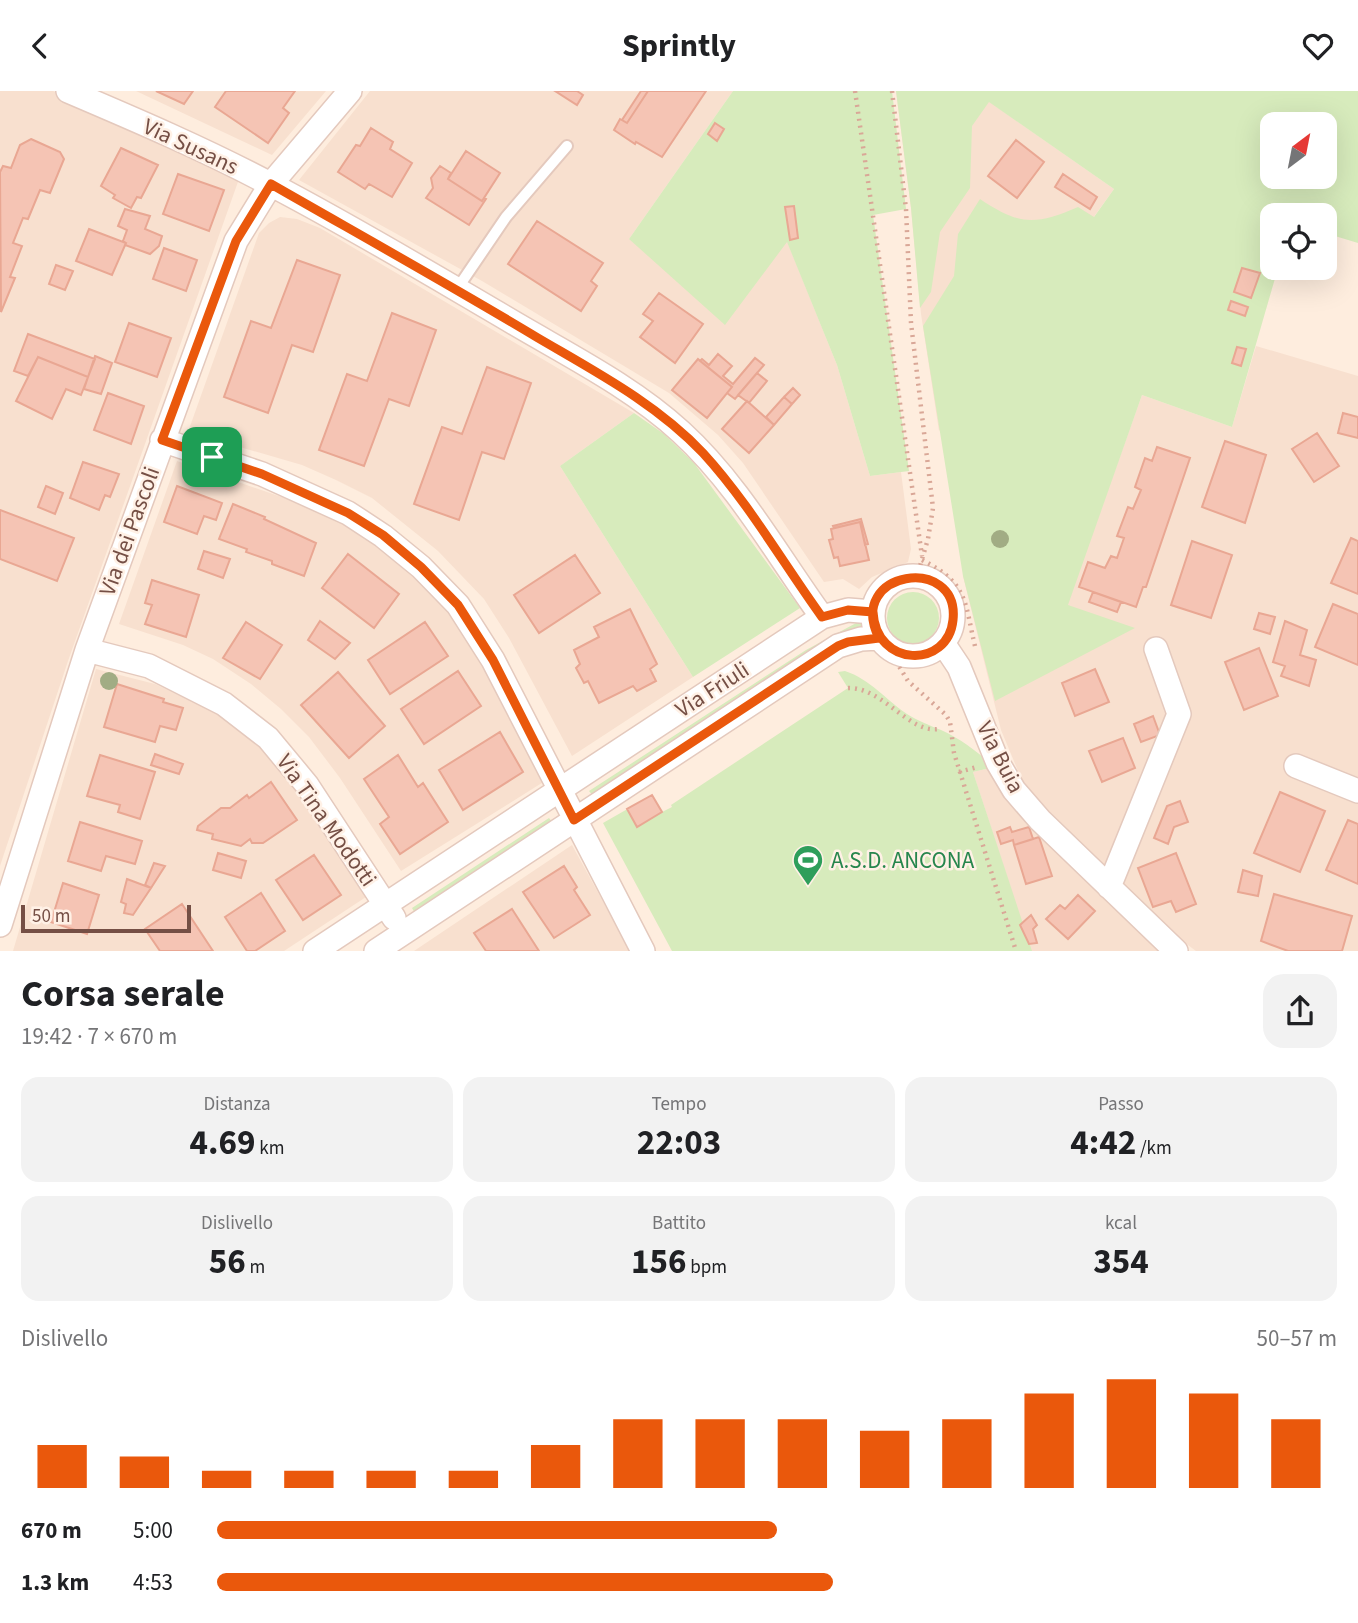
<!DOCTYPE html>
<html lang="it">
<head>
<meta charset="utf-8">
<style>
	:root { --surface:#fff; --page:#f2f2f2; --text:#202124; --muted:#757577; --accent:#ea580c }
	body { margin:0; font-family:"Source Sans 3",sans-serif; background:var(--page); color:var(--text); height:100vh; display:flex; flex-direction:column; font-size:26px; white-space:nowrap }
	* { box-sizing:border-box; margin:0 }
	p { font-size:23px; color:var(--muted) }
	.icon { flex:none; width:38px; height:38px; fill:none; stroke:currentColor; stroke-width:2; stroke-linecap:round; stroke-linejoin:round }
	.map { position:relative; height:860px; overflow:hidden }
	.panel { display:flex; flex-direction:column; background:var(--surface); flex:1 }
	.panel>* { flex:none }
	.needle { width:46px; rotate:32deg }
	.fabs { position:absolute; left:1260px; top:21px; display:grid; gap:14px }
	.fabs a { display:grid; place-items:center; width:77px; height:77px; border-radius:14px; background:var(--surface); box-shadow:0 7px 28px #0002; font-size:35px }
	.scale { position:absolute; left:21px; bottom:18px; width:170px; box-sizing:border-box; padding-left:7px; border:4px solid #754f45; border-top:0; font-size:19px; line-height:24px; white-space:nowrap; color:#754f45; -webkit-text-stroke:5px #fff1e6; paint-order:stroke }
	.pin { position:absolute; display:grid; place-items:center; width:60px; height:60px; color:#fff; margin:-30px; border-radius:14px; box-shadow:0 4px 10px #0006 }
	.round { display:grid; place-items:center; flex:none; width:74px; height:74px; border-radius:21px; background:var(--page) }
	.headline { display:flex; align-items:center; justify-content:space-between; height:119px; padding:0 21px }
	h1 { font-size:38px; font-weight:700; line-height:52px }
	.metrics { display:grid; grid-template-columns:repeat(3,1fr); gap:10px; height:119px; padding:7px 21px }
	.metrics div { display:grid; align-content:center; border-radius:18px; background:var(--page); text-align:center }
	.metrics b { font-size:35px; font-weight:700 }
	.metrics small { font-size:19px; font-weight:400 }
	.metrics p { font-size:19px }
	.chart { height:196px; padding:14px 21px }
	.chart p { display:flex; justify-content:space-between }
	.chart svg { width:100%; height:126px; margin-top:7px; stroke:var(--accent); stroke-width:6 }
	ul { padding:0 21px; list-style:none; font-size:23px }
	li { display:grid; grid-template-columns:112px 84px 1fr; align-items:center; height:52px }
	li i { height:18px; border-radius:9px; background:var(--accent) }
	header { display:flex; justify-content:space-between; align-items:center; height:91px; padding:0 21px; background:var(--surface); font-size:32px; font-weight:700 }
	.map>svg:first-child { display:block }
	.residential { fill:#f8e0cf }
	.green { fill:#d7ebbc; fill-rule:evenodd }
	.building { fill:#f5c4b4; stroke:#e9a793; stroke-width:2 }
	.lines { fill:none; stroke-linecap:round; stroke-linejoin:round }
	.service-casing { stroke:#e4c9bd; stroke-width:14 }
	.minor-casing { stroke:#e4c9bd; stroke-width:26 }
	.path { stroke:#d9a797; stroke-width:4.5; stroke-dasharray:2 5; stroke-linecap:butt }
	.service { stroke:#fff; stroke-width:10 }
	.minor { stroke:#fff; stroke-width:23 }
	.tree { fill:#a1ac84 }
	.route-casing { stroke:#fff; stroke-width:14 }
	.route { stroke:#ea580c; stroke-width:9 }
	.labels { text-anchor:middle; stroke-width:5; stroke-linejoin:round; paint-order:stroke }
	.street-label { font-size:23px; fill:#754f45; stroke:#fff1e6 }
	.leisure-label { font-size:23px; fill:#27864d; stroke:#fff1e6; text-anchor:start }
</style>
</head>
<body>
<header><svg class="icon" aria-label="back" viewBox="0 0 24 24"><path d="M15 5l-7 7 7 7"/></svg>Sprintly<svg class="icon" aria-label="heart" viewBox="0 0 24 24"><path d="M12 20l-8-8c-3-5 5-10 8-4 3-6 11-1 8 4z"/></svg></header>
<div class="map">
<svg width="1358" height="860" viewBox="0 0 1358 860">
	<rect width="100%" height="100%" fill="#feedde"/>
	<path class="residential" d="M 0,0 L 53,0 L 239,88 L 68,570 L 0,775 Z
		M 136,0 L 326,0 L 272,64 Z
		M 370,0 L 733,0 L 629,148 L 787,150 L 837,274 L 870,385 L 901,381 L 911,458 L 908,471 L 872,486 L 859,498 L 843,488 L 824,491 L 743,372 L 718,344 L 669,302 L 482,190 L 299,89 Z
		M 896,0 L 974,0 L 1114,98 L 939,340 L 921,223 L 911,117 Z
		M 280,126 L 297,128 L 320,137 L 634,322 L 560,375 L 693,586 L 572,665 L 509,547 L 484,508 L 438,460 L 372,407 L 336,389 L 302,374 L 188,341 L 259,142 L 269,132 Z
		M 1256,255 L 1358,285 L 1358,860 L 1196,860 L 1157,831 L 1055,729 L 1038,710 L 1021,687 L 1001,639 L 963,485 L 1089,452 L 1142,304 L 1232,336 Z
		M 177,370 L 328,422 L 373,446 L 447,515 L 485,573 L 545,690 L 401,780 L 340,687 L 309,646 L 281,618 L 251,593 L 213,568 L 183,554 L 119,533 Z
		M 96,578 L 155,593 L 225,626 L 249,644 L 272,667 L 295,694 L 369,804 L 284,860 L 13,860 Z
		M 994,676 L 1161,860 L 1031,860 L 973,681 Z
		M 572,754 L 630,860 L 414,860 Z"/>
	<path class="green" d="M 733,0 L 892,0 L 906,118 L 873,124 L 909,380 L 870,385 L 837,274 L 787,151 L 725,234 L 629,148 Z
		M 896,0 L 1358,0 L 1358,152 L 1325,142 L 1325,124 L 1272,124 L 1272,177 L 1278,177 L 1232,336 L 1142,304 L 1068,514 L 1135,537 L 995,610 L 963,485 L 923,235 L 954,185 L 958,143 L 980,108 C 1019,134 1034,135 1078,116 L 1094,126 L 1114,98 L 989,11 L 972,35 L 970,97 L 940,141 L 931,201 L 920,217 L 911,117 ZM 1272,33 L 1325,33 L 1325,86 L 1272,86 Z
		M 634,322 L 664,343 L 694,372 L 800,517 L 693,586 L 560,375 Z
		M887 527a26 26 0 1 1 52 0a26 26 0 1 1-52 0Z
		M 858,531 L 862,533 L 861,537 L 594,706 L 589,700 L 806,559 Z
		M 845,580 C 870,588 886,609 907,623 C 918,630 929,634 941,639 C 961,648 978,661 994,676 L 973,681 L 1032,860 L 672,860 L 603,732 L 652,704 L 662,721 L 672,716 L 671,714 L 848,597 L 838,581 Z
		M 549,727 L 553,732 L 416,824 L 412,817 Z"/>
	<path class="building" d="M 156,0 L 193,0 L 184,13 Z
		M 226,0 L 295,0 L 283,17 L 289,22 L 268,52 L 215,16 Z
		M 555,0 L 577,0 L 583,4 L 577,14 Z
		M 641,0 L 648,0 L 627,32 L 622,29 Z
		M 648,0 L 706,0 L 662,66 L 636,51 L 635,53 L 614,39 L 620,28 L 627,32 Z
		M 715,32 L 724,38 L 717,50 L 708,43 Z
		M 371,37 L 393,51 L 390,58 L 412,72 L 392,106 L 369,93 L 365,98 L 338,81 L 356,54 L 360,55 Z
		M 31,48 L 60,61 L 64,68 L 50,102 L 40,99 L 28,128 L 23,127 L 13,152 L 22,155 L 10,186 L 15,187 L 1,221 L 0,81 L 3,75 L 11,77 L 20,54 Z
		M 1016,49 L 1044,71 L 1017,107 L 988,85 Z
		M 121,57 L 158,74 L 141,107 L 137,106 L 131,117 L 113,107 L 115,104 L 101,95 Z
		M 466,60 L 500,82 L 482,110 L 448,88 Z
		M 440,75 L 451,82 L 448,88 L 482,110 L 484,107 L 486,108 L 469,134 L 426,107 L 433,97 L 431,87 Z
		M 178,83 L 224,99 L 209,140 L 163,123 Z
		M 1063,83 L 1097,106 L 1090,118 L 1055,96 Z
		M 794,115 L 798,147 L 790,149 L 785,116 Z
		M 125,118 L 150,125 L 145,138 L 162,145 L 159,155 L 150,163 L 125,154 L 126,152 L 123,150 L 127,139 L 118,135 Z
		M 537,130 L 603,172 L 591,190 L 597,195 L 581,220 L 508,173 Z
		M 89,138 L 126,152 L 112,184 L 76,170 Z
		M 164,157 L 197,169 L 186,200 L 153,188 Z
		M 297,169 L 340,184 L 313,261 L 292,254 L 268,322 L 224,306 L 251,230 L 271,237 Z
		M 56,174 L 73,180 L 65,199 L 49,193 Z
		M 1242,177 L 1260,182 L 1251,207 L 1234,201 Z
		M 659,202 L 703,233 L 675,272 L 640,246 L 653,230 L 643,223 Z
		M 1231,210 L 1248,216 L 1245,225 L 1228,219 Z
		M 392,222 L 436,239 L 409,315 L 389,308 L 364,375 L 319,359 L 347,283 L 367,290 Z
		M 129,232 L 171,247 L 157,286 L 115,271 Z
		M 28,243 L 95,268 L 88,286 L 38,266 L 28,285 L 14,280 Z
		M 1237,256 L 1246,258 L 1241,275 L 1232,272 Z
		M 718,263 L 732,275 L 723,285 L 733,293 L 755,267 L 764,274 L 735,308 L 727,302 L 732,296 L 700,270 L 702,268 L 709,274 Z
		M 95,265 L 112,272 L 101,303 L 84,298 Z
		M 38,266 L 88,286 L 81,304 L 66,298 L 52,328 L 16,310 Z
		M 698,268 L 732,296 L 707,327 L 672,299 Z
		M 487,276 L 531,292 L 504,368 L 482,361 L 459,429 L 414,413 L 442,336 L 462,343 Z
		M 757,282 L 767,290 L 749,312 L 738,304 Z
		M 793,297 L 800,304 L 792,313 L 784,306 Z
		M 108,302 L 144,315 L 131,353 L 94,339 Z
		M 784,306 L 792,313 L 774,334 L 766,326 Z
		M 747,310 L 774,334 L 749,362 L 722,338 Z
		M 1343,322 L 1358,326 L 1358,347 L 1338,342 Z
		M 1317,342 L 1339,375 L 1314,391 L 1292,358 Z
		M 1225,350 L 1266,364 L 1245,432 L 1202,416 Z
		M 1157,356 L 1190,367 L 1146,496 L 1143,496 L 1136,516 L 1079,496 L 1088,471 L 1105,477 L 1111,465 L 1117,467 L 1124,447 L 1117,445 L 1128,416 L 1133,418 L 1141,399 L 1135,396 L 1145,367 L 1152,370 Z
		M 83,371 L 119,383 L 110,406 L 105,404 L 99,419 L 70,407 Z
		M 46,395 L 63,402 L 55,423 L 38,416 Z
		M 177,395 L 222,412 L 216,429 L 204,425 L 197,443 L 164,431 Z
		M 233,413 L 265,426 L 264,428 L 316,452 L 304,485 L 272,473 L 272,470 L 246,461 L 247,458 L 219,448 Z
		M 0,419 L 74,447 L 57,490 L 0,468 Z
		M 861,428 L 868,453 L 865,454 L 860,431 L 834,437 L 833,435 Z
		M 860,431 L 869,469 L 840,475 L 838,466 L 834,467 L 829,449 L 833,448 L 831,438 Z
		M 1351,447 L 1358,450 L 1358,503 L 1331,492 Z
		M 1192,450 L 1232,464 L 1211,527 L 1171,514 Z
		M 204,460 L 230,468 L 223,487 L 198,478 Z
		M 348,463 L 399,503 L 374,537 L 322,497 Z
		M 575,464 L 600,502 L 539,542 L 514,504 Z
		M 152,489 L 199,504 L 186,546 L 145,533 L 152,514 L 145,512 Z
		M 1093,501 L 1121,511 L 1117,521 L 1089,511 Z
		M 1333,513 L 1358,523 L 1358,574 L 1315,556 Z
		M 630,518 L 657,573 L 650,578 L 656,590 L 637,600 L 633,595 L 599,612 L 588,590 L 584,592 L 576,577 L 580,573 L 574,559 L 599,546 L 594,536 Z
		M 1259,522 L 1275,526 L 1270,543 L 1254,538 Z
		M 320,530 L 350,552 L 335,568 L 308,549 Z
		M 1285,530 L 1307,539 L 1300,564 L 1316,569 L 1309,595 L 1281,585 L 1285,575 L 1273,571 Z
		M 246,531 L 282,554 L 260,588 L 223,567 Z
		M 425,531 L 448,565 L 390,603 L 368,569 Z
		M 1259,557 L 1278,605 L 1244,619 L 1225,571 Z
		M 1095,578 L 1109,611 L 1075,625 L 1062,592 Z
		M 458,580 L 481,615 L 424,653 L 401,618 Z
		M 338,581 L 385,635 L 349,667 L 301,614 Z
		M 117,593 L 164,608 L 163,611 L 183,617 L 176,639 L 160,635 L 155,651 L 104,636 Z
		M 1153,625 L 1160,644 L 1141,651 L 1134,633 Z
		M 500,641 L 523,681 L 463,719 L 439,679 Z
		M 1123,647 L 1135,677 L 1102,691 L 1089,660 Z
		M 155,663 L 183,673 L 179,683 L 151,674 Z
		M 100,664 L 155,681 L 140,728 L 118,721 L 120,714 L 87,705 Z
		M 398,664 L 418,696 L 423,692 L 448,731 L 400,763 L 380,733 L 389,726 L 364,688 Z
		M 271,691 L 297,729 L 263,752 L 252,752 L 250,748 L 241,755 L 212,748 L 213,743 L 197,739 L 198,735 L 221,717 L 230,717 L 247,704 L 249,707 Z
		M 1280,701 L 1325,720 L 1300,781 L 1254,762 Z
		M 652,704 L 662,721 L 637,736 L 627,718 Z
		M 1180,710 L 1188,731 L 1174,736 L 1168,753 L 1154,747 L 1167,715 Z
		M 1348,729 L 1358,733 L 1358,793 L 1326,779 Z
		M 80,731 L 142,750 L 135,773 L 106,765 L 101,780 L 68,770 Z
		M 1010,736 L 1012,741 L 1029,736 L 1033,748 L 1014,754 L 1013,749 L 1001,753 L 997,741 Z
		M 1039,746 L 1052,785 L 1026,793 L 1014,754 Z
		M 218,762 L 246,770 L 241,787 L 213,779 Z
		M 1176,762 L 1196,813 L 1176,821 L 1171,810 L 1153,816 L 1138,777 Z
		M 314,764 L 341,804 L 303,829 L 276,789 Z
		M 154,772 L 165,775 L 151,797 L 145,794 Z
		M 564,775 L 577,796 L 574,799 L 590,824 L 554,847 L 523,801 Z
		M 1243,779 L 1262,785 L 1258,805 L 1238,801 Z
		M 127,788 L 151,797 L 133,824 L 124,822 L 126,813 L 121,811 Z
		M 63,792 L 99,804 L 87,843 L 51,831 Z
		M 261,802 L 285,840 L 255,860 L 247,860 L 225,826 Z
		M 1274,803 L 1352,825 L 1342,860 L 1288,860 L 1261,850 Z
		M 1078,804 L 1095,820 L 1068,848 L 1046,828 L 1060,814 L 1065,818 Z
		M 182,813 L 213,860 L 160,860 L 145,838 Z
		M 512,818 L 539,860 L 486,860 L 474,842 Z
		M 1031,824 L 1037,834 L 1033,838 L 1037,852 L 1029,853 L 1020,834 Z"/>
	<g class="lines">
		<g class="service-casing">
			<path id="service" d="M 457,198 L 506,126 L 567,55"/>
		</g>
		<g class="minor-casing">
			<path id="minor" d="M 68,0 C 136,29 204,58 270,93 C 349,134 427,181 504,226 C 564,262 630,294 681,341 C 738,393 777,464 822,526
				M 162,349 L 262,383 L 348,422 L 383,445 L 421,476 L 458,514 L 493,569 L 643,860
				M873 525a40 40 0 1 1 80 0a40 40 0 1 1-80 0Z
				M 943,552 L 959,576 L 998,672 L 1014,699 L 1040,729 L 1176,860
				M 87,559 L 149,575 L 224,613 L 268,647 L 307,694 L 394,827
				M 1296,675 L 1358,700
				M 1109,796 L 1179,623 L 1156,558
				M 0,834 L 87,559 L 236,150 L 271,93 L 350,0
				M 315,860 L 822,526 L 848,519 L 873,521
				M 376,860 L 838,555 L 861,548 L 879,547"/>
		</g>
		<path class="path" d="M 855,0 L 922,465
			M 892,0 L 906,118 L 911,232 L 933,417 L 928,448 L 917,485
			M 922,469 C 970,493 964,512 976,559
			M 892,564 L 908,590 L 946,624 L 950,631 L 954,662 L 1016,860
			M 848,597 C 883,596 909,643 939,638
			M 959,681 L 977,676"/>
		<use href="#service" class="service"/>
		<use href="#minor" class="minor"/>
	</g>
	<g class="tree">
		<circle cx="1000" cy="448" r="9"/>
		<circle cx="109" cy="590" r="9"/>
	</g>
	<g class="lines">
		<g class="route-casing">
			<path id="route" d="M 212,366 L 162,349 L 236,150 L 271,93 C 360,144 450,194 538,247 C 596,281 657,313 703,362 C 748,411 783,472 822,526 L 848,519 L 873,521 C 876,577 948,578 953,529 C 960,463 845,479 879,547 L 848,551 L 838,555 L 574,729 L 493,569 L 458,514 L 421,476 L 383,444 L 348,422 L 262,383 L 212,366"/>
		</g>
		<use href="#route" class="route"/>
	</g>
	<defs>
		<g id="stadium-pin" transform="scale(1.575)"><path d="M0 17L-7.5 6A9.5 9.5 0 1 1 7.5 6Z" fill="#2e9e5b" stroke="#fff1e6"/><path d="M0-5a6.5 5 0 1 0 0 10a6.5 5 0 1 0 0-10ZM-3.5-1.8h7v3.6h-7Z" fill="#fff"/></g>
	</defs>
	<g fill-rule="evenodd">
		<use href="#stadium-pin" x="808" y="769"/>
	</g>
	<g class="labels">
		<g class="street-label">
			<text transform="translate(191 55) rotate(25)" y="8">Via Susans</text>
			<text transform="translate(129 440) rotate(-70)" y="8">Via dei Pascoli</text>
			<text transform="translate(712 598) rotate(-33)" y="8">Via Friuli</text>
			<text transform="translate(1001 666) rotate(63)" y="8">Via Buia</text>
			<text transform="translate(327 729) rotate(55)" y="8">Via Tina Modotti</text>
		</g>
		<g class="leisure-label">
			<text x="831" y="777">A.S.D. ANCONA</text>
		</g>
	</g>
</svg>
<div class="fabs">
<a><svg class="needle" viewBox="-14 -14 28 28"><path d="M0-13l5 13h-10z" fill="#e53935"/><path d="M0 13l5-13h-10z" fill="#757577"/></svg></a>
<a><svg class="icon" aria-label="locate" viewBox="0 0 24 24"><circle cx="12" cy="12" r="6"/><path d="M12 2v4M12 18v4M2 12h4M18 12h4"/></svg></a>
</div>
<div class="scale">50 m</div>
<div class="pin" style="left:212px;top:366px;background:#1e9e55"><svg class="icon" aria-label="arrive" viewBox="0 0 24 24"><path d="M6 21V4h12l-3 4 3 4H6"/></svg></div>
</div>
<section class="panel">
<div class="headline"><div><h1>Corsa serale</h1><p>19:42 · 7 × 670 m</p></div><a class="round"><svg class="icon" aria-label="share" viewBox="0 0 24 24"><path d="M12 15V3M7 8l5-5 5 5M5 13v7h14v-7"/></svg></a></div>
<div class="metrics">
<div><p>Distanza</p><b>4.69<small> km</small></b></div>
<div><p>Tempo</p><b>22:03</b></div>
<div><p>Passo</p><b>4:42<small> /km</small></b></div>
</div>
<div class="metrics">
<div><p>Dislivello</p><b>56<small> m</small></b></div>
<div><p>Battito</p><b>156<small> bpm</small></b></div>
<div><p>kcal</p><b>354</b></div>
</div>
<div class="chart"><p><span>Dislivello</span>50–57 m</p>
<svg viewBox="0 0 160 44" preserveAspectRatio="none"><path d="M5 44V29M15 44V33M25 44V38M35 44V38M45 44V38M55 44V38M65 44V29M75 44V20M85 44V20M95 44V20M105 44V24M115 44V20M125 44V11M135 44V6M145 44V11M155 44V20"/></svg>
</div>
<ul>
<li><b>670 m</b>5:00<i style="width:50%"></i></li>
<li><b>1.3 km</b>4:53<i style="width:55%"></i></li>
</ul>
</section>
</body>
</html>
